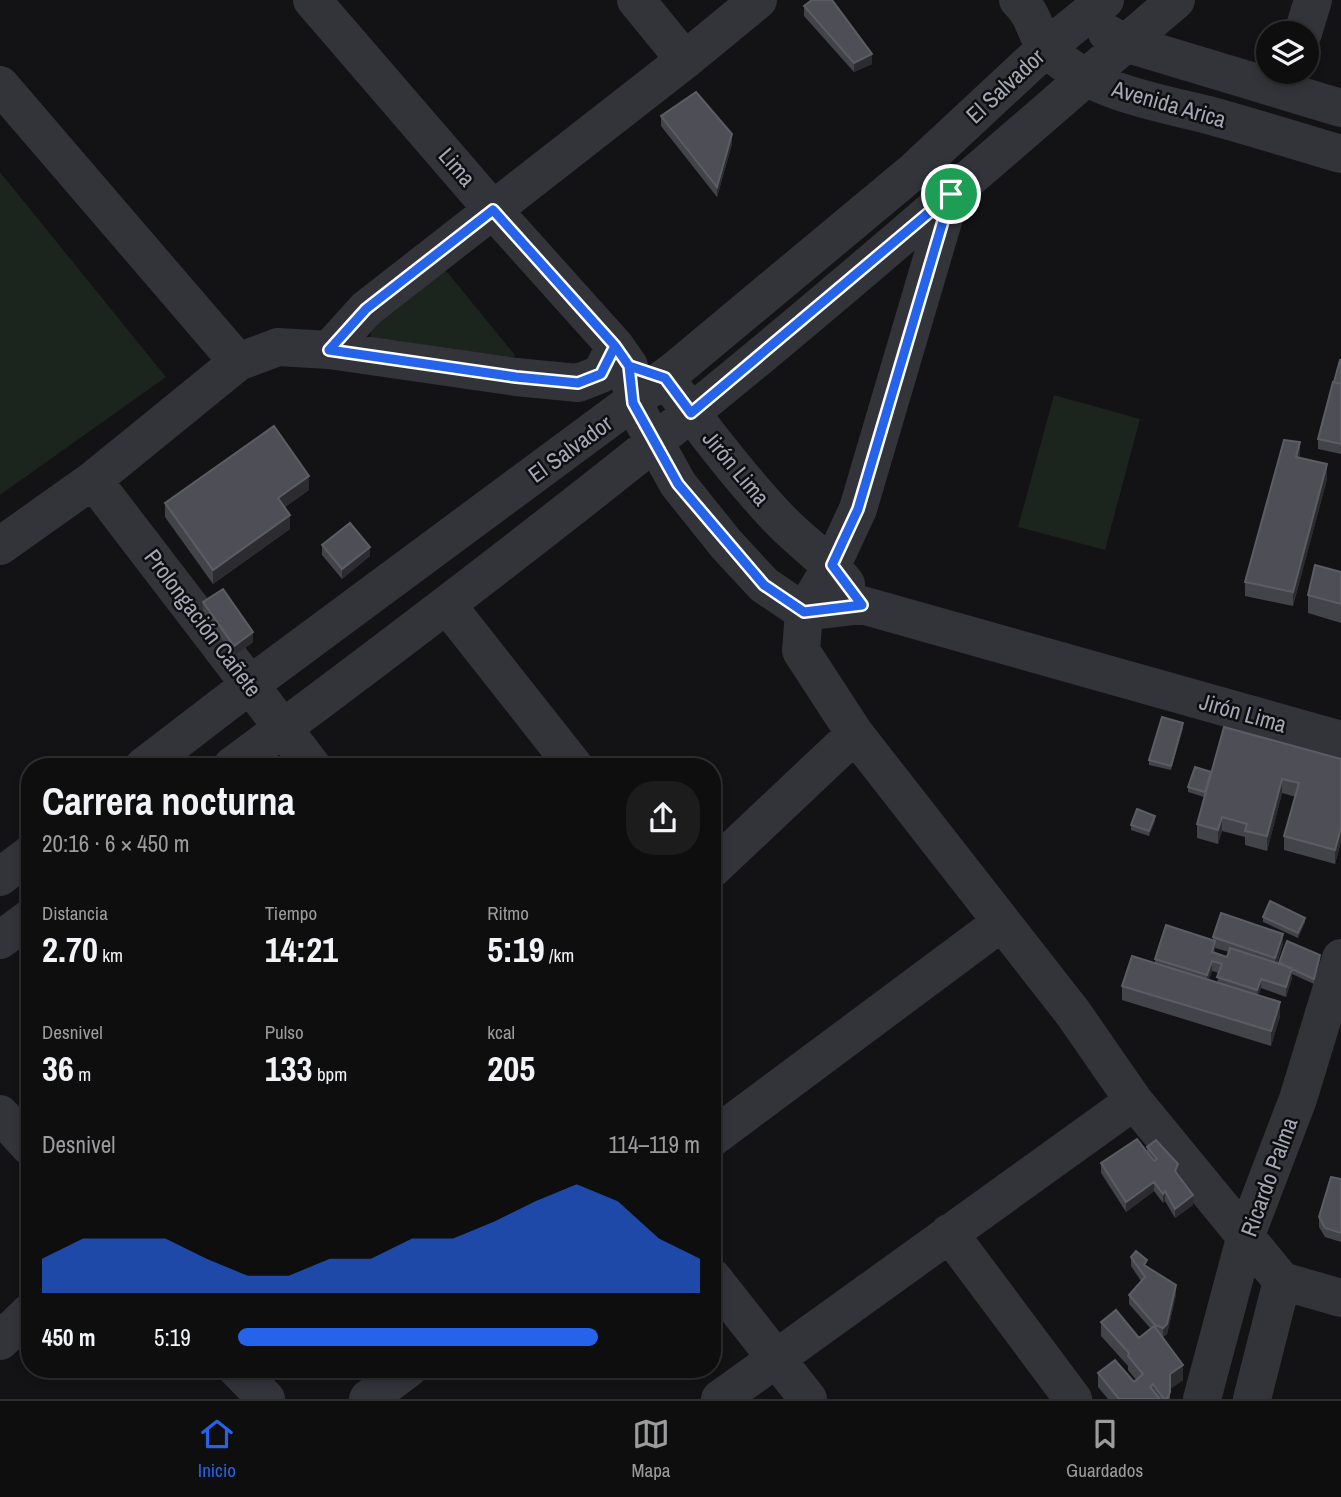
<!DOCTYPE html>
<html lang="es">
<head>
<meta charset="utf-8">
<style>
	:root { --surface:#0e0e0f; --page:#1c1c1d; --text:#f1f3f6; --muted:#9b9c9e; --line:#2e2e2f; --accent:#2563eb }
	body { margin:0; font-family:"Archivo Narrow",sans-serif; background:var(--page); color:var(--text); height:100vh; display:flex; flex-direction:column; font-size:26px; white-space:nowrap }
	* { box-sizing:border-box; margin:0 }
	p { font-size:23px; color:var(--muted) }
	.icon { flex:none; width:38px; height:38px; fill:none; stroke:currentColor; stroke-width:2; stroke-linecap:round; stroke-linejoin:round }
	.map { position:relative; flex:1; overflow:hidden }
	.drawer { position:absolute; left:21px; top:758px; width:700px; height:620px; display:flex; flex-direction:column; background:var(--surface); border-radius:28px; box-shadow:0 4px 10px #0003,0 0 0 2px var(--line) }
	.drawer>* { flex:none }
	.tools { position:absolute; left:1256px; top:21px; display:grid; gap:14px }
	.tools a { display:grid; place-items:center; width:63px; height:63px; border-radius:50%; background:var(--surface); box-shadow:0 4px 10px #0003,0 0 0 2px var(--line); font-size:35px }
	.pin { position:absolute; display:grid; place-items:center; width:60px; height:60px; color:#fff; margin:-30px; border:4px solid #fff; border-radius:50%; box-shadow:0 2px 7px #0007 }
	.round { display:grid; place-items:center; flex:none; width:74px; height:74px; border-radius:28px; background:var(--page) }
	.head { display:flex; align-items:center; justify-content:space-between; height:119px; padding:0 21px }
	h1 { font-size:38px; font-weight:700; line-height:52px }
	.stats { display:grid; grid-template-columns:repeat(3,1fr); gap:10px; height:119px; padding:7px 21px }
	.stats div { display:grid; align-content:center }
	.stats b { font-size:35px; font-weight:700 }
	.stats small { font-size:19px; font-weight:400 }
	.stats p { font-size:19px }
	.chart { height:196px; padding:14px 21px }
	.chart p { display:flex; justify-content:space-between }
	.chart svg { width:100%; height:126px; margin-top:7px; fill:var(--accent); opacity:.7 }
	ul { padding:0 21px; list-style:none; font-size:23px }
	li { display:grid; grid-template-columns:112px 84px 1fr; align-items:center; height:52px }
	li i { height:18px; border-radius:9px; background:var(--accent) }
	.tab-bar { display:flex; justify-content:space-around; align-items:center; height:98px; border-top:2px solid var(--line); background:var(--surface); font-size:19px; color:var(--muted) }
	.tab-bar a { display:grid; justify-items:center; gap:4px }
	.tab-bar .on { color:var(--accent) }
	.map>svg:first-child { display:block }
	.green { fill:#1c241e }
	.lines { fill:none; stroke-linecap:round; stroke-linejoin:round }
	.minor { stroke:#33343a; stroke-width:38 }
	.wall { fill:#43444a; fill-rule:evenodd }
	.shaded-wall { fill:#2c2c30 }
	.building { fill:#4e4f56; stroke:#5b5d65; stroke-width:2 }
	.route-casing { stroke:#fff; stroke-width:14 }
	.route { stroke:#2563eb; stroke-width:9 }
	.labels { text-anchor:middle; stroke-width:5; stroke-linejoin:round; paint-order:stroke }
	.street-label { font-size:23px; fill:#a3a8b6; stroke:#0e0d0f }
</style>
</head>
<body>
<div class="map">
<svg width="1341" height="1399" viewBox="0 0 1341 1399">
	<rect width="100%" height="100%" fill="#131214"/>
	<path class="green" d="M 0,172 L 166,377 L 0,495 Z
		M 442,270 L 448,273 L 515,355 L 513,370 L 371,341 L 371,328 Z
		M 1054,395 L 1140,419 L 1105,550 L 1018,527 Z"/>
	<g class="lines">
		<path class="minor" d="M 312,0 L 493,210 L 615,346 L 629,366 L 633,403 L 678,484 L 726,544 L 764,585 L 804,612 L 862,605 L 1341,740
			M 636,0 L 685,60
			M 1018,0 C 1036,16 1035,37 1048,49 C 1090,92 1152,101 1208,115 C 1252,127 1297,141 1341,154
			M 1107,33 L 1125,43 L 1341,108
			M 1303,33 L 1313,0
			M 0,85 L 238,362
			M 951,194 L 858,509 L 832,565 L 804,612 L 801,651 L 855,734 L 1073,1013 L 1134,1101 L 1282,1281
			M 329,350 L 366,309 L 685,60 L 758,0
			M 675,391 C 708,436 742,480 780,520 C 802,543 827,559 846,584
			M 93,480 L 312,766
			M 0,546 L 93,480 L 238,362 L 278,347 L 329,350 L 516,377 L 578,383 L 601,374 L 615,346
			M 447,605 L 574,766
			M 144,766 L 251,684 L 675,370 L 915,170 L 1046,48 L 1105,0
			M 232,766 C 387,651 541,534 692,412 C 856,279 1015,138 1176,0
			M 712,869 L 855,734
			M 0,877 L 30,854
			M 0,940 L 30,918
			M 0,1114 L 30,1147
			M 712,1138 L 1002,922
			M 949,1233 L 1073,1399
			M 712,1277 L 808,1399
			M 1282,1281 L 1341,1298
			M 0,1341 L 30,1312
			M 236,1368 L 266,1399
			M 368,1399 L 409,1368
			M 720,1399 L 1134,1101
			M 1202,1399 L 1246,1235 L 1298,1099 L 1341,958
			M 1252,1399 L 1282,1281"/>
	</g>
	<path class="wall" d="M 804,6 L 872,64 L 854,72 L 804,16 Z
		M 661,116 L 732,144 L 717,197 L 661,126 Z
		M 1341,360 L 1341,454 L 1318,449 L 1318,439 Z
		M 1299,457 L 1327,479 L 1293,606 L 1245,596 L 1245,582 Z
		M 309,490 L 285,507 L 290,529 L 213,584 L 165,517 L 165,503 Z
		M 322,545 L 370,556 L 342,579 L 322,555 Z
		M 1341,572 L 1341,623 L 1308,613 L 1308,595 Z
		M 203,602 L 253,642 L 234,656 L 203,612 Z
		M 1183,728 L 1171,770 L 1149,765 L 1149,760 Z
		M 1341,759 L 1341,842 L 1335,864 L 1284,850 L 1284,836 L 1296,797 L 1282,793 L 1267,851 L 1245,845 L 1245,837 L 1222,831 L 1218,844 L 1197,838 L 1197,824 L 1204,797 L 1188,792 L 1188,787 L 1211,772 Z
		M 1155,821 L 1149,836 L 1131,830 L 1131,825 Z
		M 1263,917 L 1305,922 L 1298,938 L 1263,922 Z
		M 1213,937 L 1283,944 L 1277,963 L 1279,964 L 1279,963 L 1320,959 L 1314,984 L 1292,974 L 1292,978 L 1286,997 L 1261,988 L 1258,996 L 1280,1016 L 1271,1046 L 1122,1000 L 1122,986 L 1155,964 L 1155,959 L 1213,940 ZM 1215,948 L 1229,952 L 1227,957 L 1215,953 ZM 1212,971 L 1219,973 L 1217,983 L 1208,980 Z
		M 1147,1147 L 1178,1173 L 1178,1175 L 1193,1205 L 1175,1218 L 1165,1201 L 1163,1203 L 1154,1191 L 1126,1212 L 1101,1173 L 1101,1163 L 1147,1152 Z
		M 1341,1179 L 1341,1242 L 1325,1237 L 1319,1227 L 1319,1217 Z
		M 1131,1257 L 1147,1266 L 1176,1295 L 1167,1334 L 1163,1337 L 1183,1380 L 1170,1389 L 1170,1399 L 1108,1399 L 1098,1387 L 1098,1373 L 1134,1382 L 1136,1380 L 1128,1370 L 1128,1366 L 1101,1336 L 1101,1322 L 1139,1338 L 1151,1329 L 1129,1304 L 1129,1295 L 1141,1281 L 1131,1266 Z"/>
	<path class="shaded-wall" d="M 872,54 L 872,64 L 854,72 L 854,63 Z
		M 732,134 L 732,144 L 717,197 L 717,187 Z
		M 1300,442 L 1300,456 L 1296,471 L 1296,457 Z
		M 1327,464 L 1327,479 L 1293,606 L 1293,592 Z
		M 309,476 L 309,490 L 278,512 L 278,498 Z
		M 290,515 L 290,529 L 213,584 L 213,570 Z
		M 370,547 L 370,556 L 342,579 L 342,569 Z
		M 253,632 L 253,642 L 234,656 L 234,646 Z
		M 1183,723 L 1183,728 L 1171,770 L 1171,766 Z
		M 1282,779 L 1282,793 L 1267,851 L 1267,836 Z
		M 1155,816 L 1155,821 L 1149,836 L 1149,831 Z
		M 1222,817 L 1222,831 L 1218,844 L 1218,830 Z
		M 1341,828 L 1341,842 L 1335,864 L 1335,850 Z
		M 1305,918 L 1305,922 L 1298,938 L 1298,933 Z
		M 1283,934 L 1283,944 L 1275,968 L 1275,958 Z
		M 1215,941 L 1215,951 L 1212,961 L 1212,971 L 1207,985 L 1207,975 L 1212,952 Z
		M 1320,955 L 1320,959 L 1314,984 L 1314,979 Z
		M 1292,968 L 1292,978 L 1286,997 L 1286,987 Z
		M 1261,979 L 1261,988 L 1257,1000 L 1257,990 Z
		M 1280,1002 L 1280,1016 L 1271,1046 L 1271,1031 Z
		M 1154,1182 L 1154,1191 L 1126,1212 L 1126,1202 Z
		M 1165,1191 L 1165,1201 L 1163,1203 L 1163,1194 Z
		M 1193,1195 L 1193,1205 L 1175,1218 L 1175,1209 Z
		M 1176,1285 L 1176,1295 L 1167,1334 L 1163,1337 L 1163,1328 Z
		M 1183,1365 L 1183,1380 L 1170,1389 L 1170,1374 Z"/>
	<path class="building" d="M 812,0 L 832,0 L 872,54 L 854,63 L 804,6 Z
		M 696,92 L 732,134 L 717,187 L 661,116 Z
		M 1340,360 L 1341,360 L 1341,384 L 1334,382 Z
		M 1333,382 L 1341,384 L 1341,444 L 1318,439 Z
		M 274,426 L 309,476 L 278,498 L 290,515 L 213,570 L 165,503 Z
		M 1284,440 L 1300,442 L 1296,457 L 1327,464 L 1293,592 L 1245,582 Z
		M 350,523 L 370,547 L 342,569 L 322,545 Z
		M 1315,565 L 1341,572 L 1341,604 L 1308,595 Z
		M 223,589 L 253,632 L 234,646 L 203,602 Z
		M 1162,717 L 1183,723 L 1171,766 L 1149,760 Z
		M 1224,727 L 1341,759 L 1341,828 L 1335,850 L 1284,836 L 1299,783 L 1282,779 L 1267,836 L 1245,831 L 1247,824 L 1222,817 L 1218,830 L 1197,824 Z
		M 1195,767 L 1211,772 L 1205,792 L 1188,787 Z
		M 1137,809 L 1155,816 L 1149,831 L 1131,825 Z
		M 1270,901 L 1305,918 L 1298,933 L 1263,917 Z
		M 1221,913 L 1283,934 L 1275,958 L 1213,937 Z
		M 1166,925 L 1215,941 L 1212,952 L 1227,957 L 1230,948 L 1292,968 L 1286,987 L 1261,979 L 1257,990 L 1217,977 L 1222,964 L 1212,961 L 1207,975 L 1155,959 Z
		M 1287,941 L 1320,955 L 1314,979 L 1279,963 Z
		M 1132,956 L 1280,1002 L 1271,1031 L 1122,986 Z
		M 1137,1139 L 1154,1161 L 1157,1159 L 1147,1147 L 1156,1140 L 1178,1164 L 1175,1171 L 1193,1195 L 1175,1209 L 1165,1191 L 1163,1194 L 1154,1182 L 1126,1202 L 1101,1163 Z
		M 1331,1177 L 1341,1179 L 1341,1233 L 1325,1228 L 1319,1217 Z
		M 1136,1251 L 1147,1260 L 1144,1265 L 1176,1285 L 1167,1324 L 1163,1328 L 1155,1325 L 1129,1295 L 1145,1277 L 1131,1257 Z
		M 1116,1310 L 1139,1338 L 1154,1326 L 1183,1365 L 1170,1374 L 1170,1392 L 1167,1399 L 1164,1399 L 1153,1384 L 1150,1387 L 1160,1399 L 1119,1399 L 1098,1373 L 1115,1360 L 1134,1382 L 1143,1374 L 1128,1356 L 1129,1353 L 1101,1322 Z"/>
	<g class="lines">
		<g class="route-casing">
			<path id="route" d="M 951,194 L 691,413 L 665,378 L 629,366 L 615,346 L 601,374 L 578,383 L 516,377 L 329,350 L 366,309 L 493,210 L 615,346 L 629,366 L 633,403 L 678,484 L 764,585 L 804,612 L 862,605 L 832,565 L 858,509 L 951,194"/>
		</g>
		<use href="#route" class="route"/>
	</g>
	<g class="labels">
		<g class="street-label">
			<text transform="translate(1005 86) rotate(-43)" y="8">El Salvador</text>
			<text transform="translate(1169 104) rotate(16)" y="8">Avenida Arica</text>
			<text transform="translate(457 167) rotate(49)" y="8">Lima</text>
			<text transform="translate(570 449) rotate(-36)" y="8">El Salvador</text>
			<text transform="translate(736 468) rotate(50)" y="8">Jirón Lima</text>
			<text transform="translate(203 623) rotate(53)" y="8">Prolongación Cañete</text>
			<text transform="translate(1243 713) rotate(16)" y="8">Jirón Lima</text>
			<text transform="translate(1269 1177) rotate(-70)" y="8">Ricardo Palma</text>
		</g>
	</g>
</svg>
<div class="tools">
<a><svg class="icon" aria-label="layers" viewBox="0 0 24 24"><path d="M12 4l9 5-9 5-9-5zM3 14l9 5 9-5"/></svg></a>
</div>
<div class="pin" style="left:951px;top:194px;background:#1e9e55"><svg class="icon" aria-label="arrive" viewBox="0 0 24 24"><path d="M6 21V4h12l-3 4 3 4H6"/></svg></div>
<section class="drawer">
<div class="head"><div><h1>Carrera nocturna</h1><p>20:16 · 6 × 450 m</p></div><a class="round"><svg class="icon" aria-label="share" viewBox="0 0 24 24"><path d="M12 15V3M7 8l5-5 5 5M5 13v7h14v-7"/></svg></a></div>
<div class="stats">
<div><p>Distancia</p><b>2.70<small> km</small></b></div>
<div><p>Tiempo</p><b>14:21</b></div>
<div><p>Ritmo</p><b>5:19<small> /km</small></b></div>
</div>
<div class="stats">
<div><p>Desnivel</p><b>36<small> m</small></b></div>
<div><p>Pulso</p><b>133<small> bpm</small></b></div>
<div><p>kcal</p><b>205</b></div>
</div>
<div class="chart"><p><span>Desnivel</span>114–119 m</p>
<svg viewBox="0 0 160 44" preserveAspectRatio="none"><path d="M0 44V32L10 25L20 25L30 25L40 32L50 38L60 38L70 32L80 32L90 25L100 25L110 19L120 12L130 6L140 12L150 25L160 32V44z"/></svg>
</div>
<ul>
<li><b>450 m</b>5:19<i style="width:78%"></i></li>
</ul>
</section>
</div>
<nav class="tab-bar">
<a class="on"><svg class="icon" aria-label="home" viewBox="0 0 24 24"><path d="M3 11l9-7 9 7M6 9v11h12V9"/></svg>Inicio</a>
<a><svg class="icon" aria-label="map" viewBox="0 0 24 24"><path d="M3 6l6-2 6 2 6-2v14l-6 2-6-2-6 2zM9 4v14M15 6v14"/></svg>Mapa</a>
<a><svg class="icon" aria-label="saved" viewBox="0 0 24 24"><path d="M7 4h10v16l-5-4-5 4z"/></svg>Guardados</a>
</nav>
</body>
</html>
